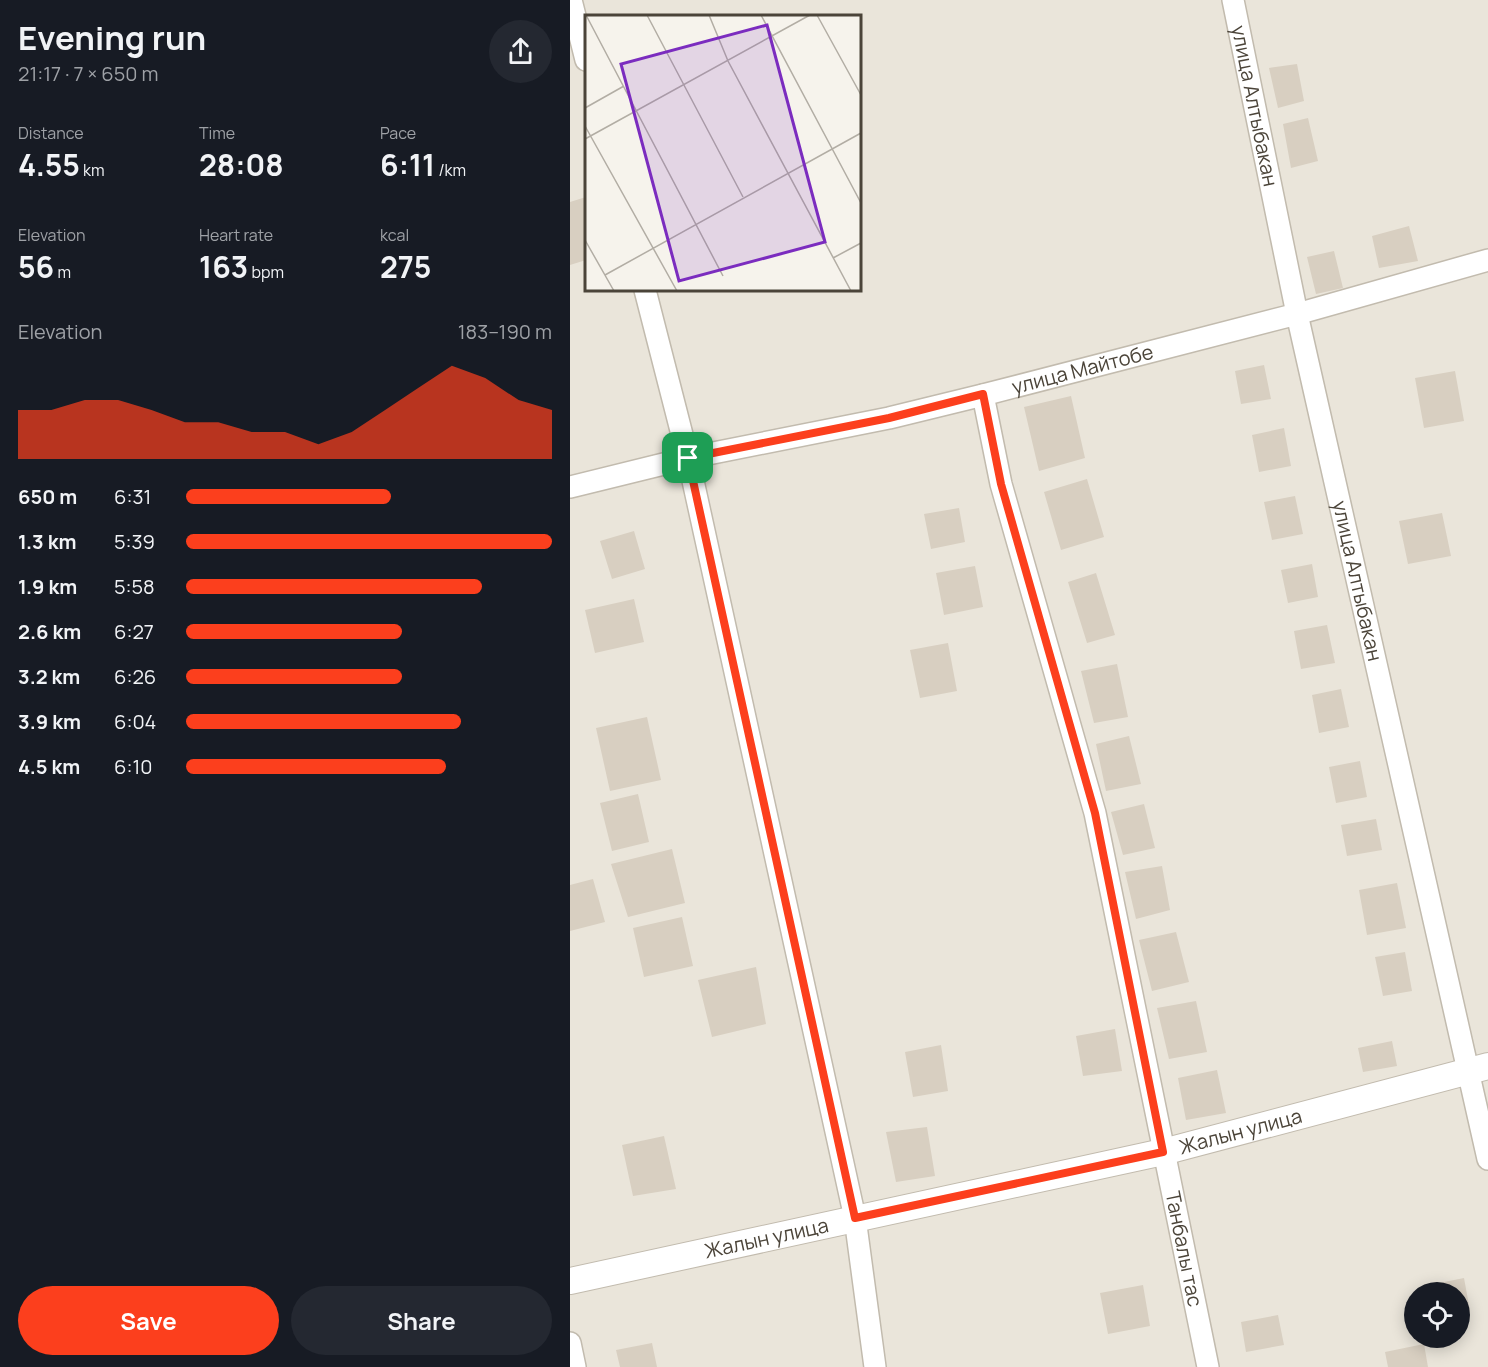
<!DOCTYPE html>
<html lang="en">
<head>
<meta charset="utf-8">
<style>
	:root { --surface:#171b24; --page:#242831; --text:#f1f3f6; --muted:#9ea1a6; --accent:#fc3f1d }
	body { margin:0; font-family:Manrope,sans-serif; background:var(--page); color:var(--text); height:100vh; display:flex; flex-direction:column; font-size:22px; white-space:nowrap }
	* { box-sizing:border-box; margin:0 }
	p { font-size:20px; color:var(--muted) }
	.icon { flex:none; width:33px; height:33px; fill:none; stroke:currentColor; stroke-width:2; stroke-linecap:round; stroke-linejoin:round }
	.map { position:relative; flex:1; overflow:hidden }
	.side { display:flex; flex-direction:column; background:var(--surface); width:570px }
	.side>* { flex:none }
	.controls { position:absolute; left:834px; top:1282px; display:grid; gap:12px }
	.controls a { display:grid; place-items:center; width:66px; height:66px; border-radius:50%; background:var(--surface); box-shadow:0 3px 15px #0003; font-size:30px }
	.pin { position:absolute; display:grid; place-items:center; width:51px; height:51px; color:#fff; margin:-26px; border-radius:12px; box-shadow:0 3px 9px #0006 }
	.round { display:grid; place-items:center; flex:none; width:63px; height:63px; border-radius:32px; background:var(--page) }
	.headline { display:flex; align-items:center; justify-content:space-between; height:102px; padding:0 18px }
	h1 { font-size:33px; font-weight:700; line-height:45px }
	.metrics { display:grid; grid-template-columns:repeat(3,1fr); gap:9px; height:102px; padding:6px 18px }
	.metrics div { display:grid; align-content:center }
	.metrics b { font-size:30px; font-weight:700 }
	.metrics small { font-size:16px; font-weight:400 }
	.metrics p { font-size:16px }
	.chart { height:168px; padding:12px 18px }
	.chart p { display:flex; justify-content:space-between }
	.chart svg { width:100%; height:108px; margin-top:6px; fill:var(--accent); opacity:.7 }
	.action { display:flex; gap:12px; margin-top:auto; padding:12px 18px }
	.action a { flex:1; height:69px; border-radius:36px; background:var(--accent); color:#fff; font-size:24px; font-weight:700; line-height:69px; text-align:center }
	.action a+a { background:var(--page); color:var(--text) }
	ul { padding:0 18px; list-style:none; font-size:20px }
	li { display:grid; grid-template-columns:96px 72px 1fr; align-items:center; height:45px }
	li i { height:15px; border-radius:8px; background:var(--accent) }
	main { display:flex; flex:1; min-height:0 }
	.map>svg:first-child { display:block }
	.residential { fill:#eae5da; fill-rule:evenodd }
	.building { fill:#d8cfc1 }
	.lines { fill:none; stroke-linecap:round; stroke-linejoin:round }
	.minor-casing { stroke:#c2bbae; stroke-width:24 }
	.tertiary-casing { stroke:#c2bbae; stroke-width:28 }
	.minor { stroke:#fff; stroke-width:21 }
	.tertiary { stroke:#fff; stroke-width:26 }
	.route-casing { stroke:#fff; stroke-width:12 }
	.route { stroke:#fc3f1d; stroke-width:8 }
	.labels { text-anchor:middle; stroke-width:4.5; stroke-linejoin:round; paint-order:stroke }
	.street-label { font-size:20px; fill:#4b4439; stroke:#fff }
	.inset-road { fill:none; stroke:#b2ada4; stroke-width:1.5 }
	.view { fill:#7b2cbf; fill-opacity:0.15; stroke:#7b2cbf; stroke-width:3 }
	.inset-edge { fill:none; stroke:#4b4439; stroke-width:3 }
</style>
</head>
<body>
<main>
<section class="side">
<div class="headline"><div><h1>Evening run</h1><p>21:17 · 7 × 650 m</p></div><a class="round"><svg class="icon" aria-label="share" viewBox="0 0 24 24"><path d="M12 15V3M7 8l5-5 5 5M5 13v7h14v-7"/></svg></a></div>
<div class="metrics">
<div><p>Distance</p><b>4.55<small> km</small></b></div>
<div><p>Time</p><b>28:08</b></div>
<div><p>Pace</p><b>6:11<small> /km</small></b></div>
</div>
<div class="metrics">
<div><p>Elevation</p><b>56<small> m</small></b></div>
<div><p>Heart rate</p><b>163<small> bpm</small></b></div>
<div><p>kcal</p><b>275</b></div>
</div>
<div class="chart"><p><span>Elevation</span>183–190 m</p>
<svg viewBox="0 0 160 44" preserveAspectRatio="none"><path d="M0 44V24L10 24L20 20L30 20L40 24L50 29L60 29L70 33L80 33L90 38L100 33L110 24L120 15L130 6L140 11L150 20L160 24V44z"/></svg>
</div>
<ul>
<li><b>650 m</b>6:31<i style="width:56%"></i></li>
<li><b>1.3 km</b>5:39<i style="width:100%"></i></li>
<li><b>1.9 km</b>5:58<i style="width:81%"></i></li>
<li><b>2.6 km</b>6:27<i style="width:59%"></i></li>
<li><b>3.2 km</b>6:26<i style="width:59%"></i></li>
<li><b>3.9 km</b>6:04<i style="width:75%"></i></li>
<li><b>4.5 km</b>6:10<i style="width:71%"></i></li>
</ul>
<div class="action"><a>Save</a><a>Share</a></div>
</section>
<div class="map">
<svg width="918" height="1367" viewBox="0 0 918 1367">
	<rect width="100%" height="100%" fill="#f6f3ec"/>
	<path class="residential" d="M 0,0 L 918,0 L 918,1367 L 0,1367 ZM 16,16 L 290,16 L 290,290 L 16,290 ZM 844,1293 L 890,1293 L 890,1338 L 844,1338 Z"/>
	<path class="building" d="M 727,64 L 734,101 L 708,108 L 699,68 Z
		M 738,118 L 748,161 L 721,168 L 713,124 Z
		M 16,197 L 16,260 L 0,265 L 0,202 Z
		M 839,226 L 848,261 L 809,268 L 802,236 Z
		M 764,251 L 773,288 L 746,294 L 737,257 Z
		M 694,365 L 701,399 L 671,404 L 665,371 Z
		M 885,371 L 894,421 L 854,428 L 845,378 Z
		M 501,396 L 515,458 L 469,471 L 454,407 Z
		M 714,428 L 721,466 L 689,472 L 682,435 Z
		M 517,479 L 534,537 L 491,550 L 474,492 Z
		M 725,496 L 733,534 L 702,540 L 694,502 Z
		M 389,508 L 395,542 L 361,549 L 354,514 Z
		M 872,513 L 881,556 L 838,564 L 829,521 Z
		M 64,531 L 75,569 L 42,579 L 30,541 Z
		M 742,564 L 748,597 L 718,603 L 711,570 Z
		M 405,566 L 413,607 L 374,615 L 366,573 Z
		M 526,573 L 545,635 L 517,643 L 498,582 Z
		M 64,599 L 74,642 L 25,653 L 15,610 Z
		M 757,625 L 765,663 L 731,669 L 724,631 Z
		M 378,643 L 387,691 L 350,698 L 340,650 Z
		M 547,664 L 558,717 L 524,723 L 511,671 Z
		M 771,689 L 779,727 L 749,733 L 742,695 Z
		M 77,717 L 91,780 L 40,791 L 26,728 Z
		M 559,736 L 571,784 L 536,791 L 526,744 Z
		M 790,761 L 797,797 L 766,803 L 759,767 Z
		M 68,794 L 79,842 L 42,851 L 30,803 Z
		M 574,804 L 585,848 L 553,855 L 541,812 Z
		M 806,819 L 812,850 L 777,856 L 771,825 Z
		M 102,849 L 115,903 L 58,917 L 41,864 Z
		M 592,866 L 600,910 L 566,919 L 555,872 Z
		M 23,879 L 35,922 L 0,931 L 0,885 Z
		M 827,883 L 836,928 L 797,935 L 789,890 Z
		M 112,917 L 123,966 L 74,977 L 63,928 Z
		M 606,932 L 619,982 L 582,991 L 569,940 Z
		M 835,952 L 842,991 L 813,996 L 805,957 Z
		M 186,967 L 196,1024 L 142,1037 L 128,980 Z
		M 626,1001 L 637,1052 L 599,1059 L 587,1008 Z
		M 545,1029 L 552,1071 L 513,1076 L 506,1036 Z
		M 822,1041 L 827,1066 L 793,1072 L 788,1048 Z
		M 371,1045 L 378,1091 L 343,1097 L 335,1052 Z
		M 647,1070 L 656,1113 L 616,1120 L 608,1078 Z
		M 357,1127 L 365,1176 L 326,1182 L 316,1132 Z
		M 94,1136 L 106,1189 L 63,1196 L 52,1145 Z
		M 894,1278 L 900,1311 L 890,1313 L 890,1293 L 860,1293 L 859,1285 Z
		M 573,1285 L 580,1326 L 538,1334 L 530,1293 Z
		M 708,1315 L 714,1345 L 676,1352 L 671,1322 Z
		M 82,1343 L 87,1367 L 50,1367 L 46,1350 Z
		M 854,1344 L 858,1367 L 818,1367 L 815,1352 Z"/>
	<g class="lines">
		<g class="minor-casing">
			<g id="minor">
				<path d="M 1,0 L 16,60"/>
				<path id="s1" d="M 663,0 L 727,314 L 918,1159"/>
				<path d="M 75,290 L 118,458 L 285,1218 L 305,1367"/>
				<path id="s2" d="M 413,395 L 431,484 L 525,813 L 638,1367"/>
				<path id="s3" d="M 0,487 L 118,458 L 319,418 L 413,395 L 727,314 L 918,260"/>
				<path d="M 0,1343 L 5,1367"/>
			</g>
		</g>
		<g class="tertiary-casing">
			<g id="tertiary">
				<path id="s4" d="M 0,1281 L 593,1152 L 918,1066"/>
			</g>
		</g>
		<use href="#minor" class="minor"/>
		<use href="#tertiary" class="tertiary"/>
	</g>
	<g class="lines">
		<g class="route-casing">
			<path id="route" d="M 413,394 L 431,484 L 525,813 L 593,1152 L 285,1218 L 118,458 L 319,418 Z"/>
		</g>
		<use href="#route" class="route"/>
	</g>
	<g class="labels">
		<g class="street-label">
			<text dy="7" stroke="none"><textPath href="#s1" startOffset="108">улица Алтыбакан</textPath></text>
			<text dy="7" stroke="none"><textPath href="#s3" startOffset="526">улица Майтобе</textPath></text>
			<text dy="7" stroke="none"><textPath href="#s1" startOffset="594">улица Алтыбакан</textPath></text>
			<text dy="7" stroke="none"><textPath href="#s4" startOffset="687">Жалын улица</textPath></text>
			<text dy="7" stroke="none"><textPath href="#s4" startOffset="201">Жалын улица</textPath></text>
			<text dy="7" stroke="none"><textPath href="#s2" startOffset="878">Танбалы тас</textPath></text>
		</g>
	</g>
	<g transform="translate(15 15)">
		<rect width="276" height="276" fill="#f6f3ec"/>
		<path class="inset-road" d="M 1,0 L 138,261M 62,0 L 158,182M 124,0 L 143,46 L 266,276M 176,0 L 276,188M 232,0 L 276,80M 0,93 L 39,71M 0,111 L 92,276M 0,124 L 225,0M 0,225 L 29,276M 248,243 L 276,228M 20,260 L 276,118"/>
		<path class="view" d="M 182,10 L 240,227 L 94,266 L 36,49 Z"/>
		<rect width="276" height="276" class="inset-edge"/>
	</g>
</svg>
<div class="controls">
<a><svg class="icon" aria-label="locate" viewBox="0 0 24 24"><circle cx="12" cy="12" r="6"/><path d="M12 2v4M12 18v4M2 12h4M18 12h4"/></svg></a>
</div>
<div class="pin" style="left:118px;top:458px;background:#1e9e55"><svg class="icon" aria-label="arrive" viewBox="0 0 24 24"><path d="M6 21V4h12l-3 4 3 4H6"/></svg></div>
</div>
</main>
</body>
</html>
